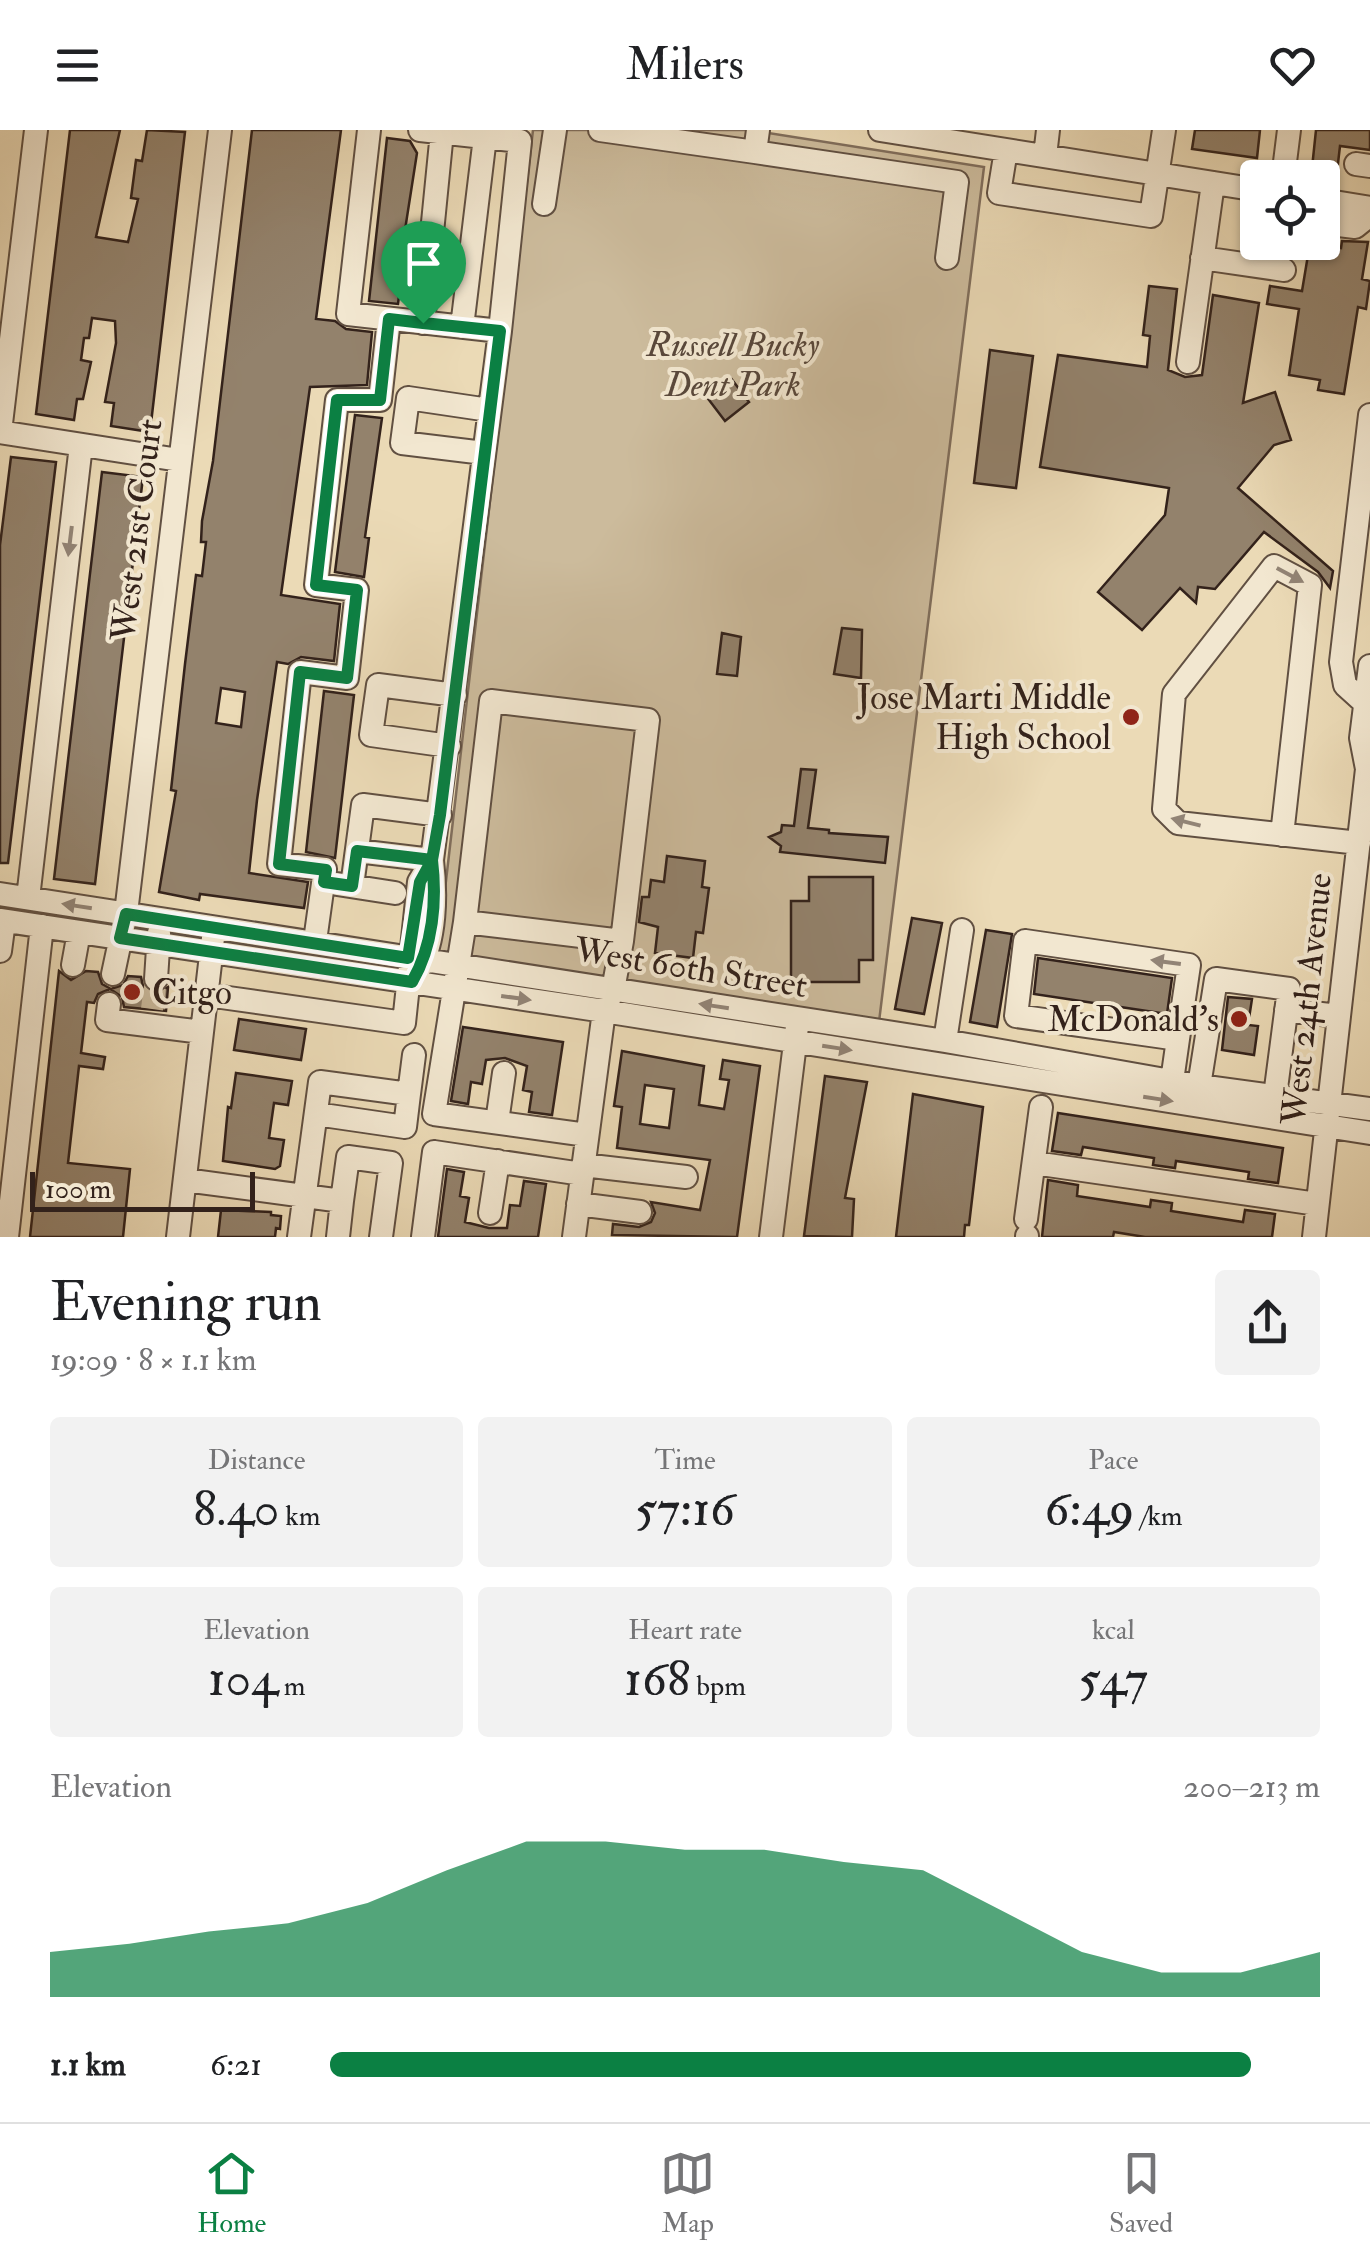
<!DOCTYPE html>
<html lang="en">
<head>
<meta charset="utf-8">
<style>
	:root { --surface:#fff; --page:#f2f2f2; --text:#202124; --muted:#757577; --line:#e0e0e0; --accent:#0b8043 }
	body { margin:0; font-family:"IM FELL Double Pica",serif; background:var(--page); color:var(--text); height:100vh; display:flex; flex-direction:column; font-size:38px; white-space:nowrap }
	* { box-sizing:border-box; margin:0 }
	p { font-size:32px; color:var(--muted) }
	.icon { flex:none; width:55px; height:55px; fill:none; stroke:currentColor; stroke-width:2; stroke-linecap:round; stroke-linejoin:round }
	.map { position:relative; height:1107px; overflow:hidden }
	.sheet { display:flex; flex-direction:column; background:var(--surface); flex:1 }
	.sheet>* { flex:none }
	.fabs { position:absolute; left:1240px; top:30px; display:grid; gap:20px }
	.fabs a { display:grid; place-items:center; width:100px; height:100px; border-radius:10px; background:var(--surface); box-shadow:0 2px 8px #0004; font-size:50px }
	.scale { position:absolute; left:30px; bottom:25px; width:225px; box-sizing:border-box; padding-left:10px; border:5px solid #33221b; border-top:0; font-size:28px; line-height:35px; white-space:nowrap; color:#33221b; -webkit-text-stroke:8px #f2e7d0; paint-order:stroke }
	.pin { position:absolute; display:grid; place-items:center; width:85px; height:85px; color:#fff; margin:-102px -42px; border-radius:50% 50% 50% 0; rotate:-45deg; box-shadow:0 0 10px #0007 }
	.pin .icon { rotate:45deg }
	.round { display:grid; place-items:center; flex:none; width:105px; height:105px; border-radius:10px; background:var(--page) }
	.summary { display:flex; align-items:center; justify-content:space-between; height:170px; padding:0 50px }
	h1 { font-size:55px; font-weight:600; line-height:75px }
	.stats { display:grid; grid-template-columns:repeat(3,1fr); gap:15px; height:170px; padding:10px 50px }
	.stats div { display:grid; align-content:center; border-radius:10px; background:var(--page); text-align:center }
	.stats b { font-size:50px; font-weight:600 }
	.stats small { font-size:28px; font-weight:400 }
	.stats p { font-size:28px }
	.chart { height:280px; padding:20px 50px }
	.chart p { display:flex; justify-content:space-between }
	.chart svg { width:100%; height:180px; margin-top:10px; fill:var(--accent); opacity:.7 }
	ul { padding:0 50px; list-style:none; font-size:32px }
	li { display:grid; grid-template-columns:160px 120px 1fr; align-items:center; height:75px }
	li i { height:25px; border-radius:12px; background:var(--accent) }
	header { display:flex; justify-content:space-between; align-items:center; height:130px; padding:0 50px; background:var(--surface); font-size:45px; font-weight:600 }
	.menu { display:flex; justify-content:space-around; align-items:center; height:140px; border-top:2px solid var(--line); background:var(--surface); font-size:28px; color:var(--muted) }
	.menu a { display:grid; justify-items:center; gap:5px }
	.menu .current { color:var(--accent) }
	.map>svg:first-child { display:block }
	.green { fill:#ccbb9c; stroke:#806e5c; stroke-width:2.5 }
	.building { fill:#93826c; stroke:#33221b; stroke-width:2.5; fill-rule:evenodd }
	.lines { fill:none; stroke-linecap:round; stroke-linejoin:round }
	.minor-tunnel { stroke:#c6b597; stroke-width:22; stroke-dasharray:22 11; stroke-linecap:butt }
	.minor-casing { stroke:#615042; stroke-width:26 }
	.minor { stroke:#f2e7d0; stroke-width:22 }
	.oneway { fill:#928476 }
	.route-casing { stroke:#fff; stroke-width:20 }
	.route { stroke:#0b8043; stroke-width:12 }
	.poi-dot { fill:#8f2418; stroke:#f2e7d0; stroke-width:4 }
	.labels { text-anchor:middle; stroke-width:8; stroke-linejoin:round; paint-order:stroke }
	.park-label { font-size:35px; font-style:italic; fill:#59483b; stroke:#f2e7d0 }
	.street-label { font-size:35px; fill:#33221b; stroke:#f2e7d0 }
	.poi-label { font-size:35px; fill:#33221b; stroke:#f2e7d0; text-anchor:end }
</style>
</head>
<body>
<header><svg class="icon" aria-label="menu" viewBox="0 0 24 24"><path d="M4 6h16M4 12h16M4 18h16"/></svg>Milers<svg class="icon" aria-label="heart" viewBox="0 0 24 24"><path d="M12 20l-8-8c-3-5 5-10 8-4 3-6 11-1 8 4z"/></svg></header>
<div class="map">
<svg width="1370" height="1107" viewBox="0 0 1370 1107">
	<rect width="100%" height="100%" fill="#ebdab6"/>
	<filter id="stains"><feTurbulence type="fractalNoise" baseFrequency=".002" numOctaves="4"/><feColorMatrix values="0 0 0 0 .2 0 0 0 0 .09 0 0 0 0 .02 0 0 0 .5 -.17"/></filter>
	<radialGradient id="worn" r=".72"><stop offset=".6" stop-color="#630" stop-opacity="0"/><stop offset="1" stop-color="#630" stop-opacity=".3"/></radialGradient>
	<path class="green" d="M 533,0 L 750,0 L 984,37 L 878,900 L 436,837 Z"/>
	<path class="building" d="M 70,0 L 120,0 L 96,107 L 128,112 L 138,69 L 131,68 L 136,30 L 142,31 L 147,0 L 185,2 L 150,302 L 111,296 L 114,273 L 105,272 L 116,213 L 115,191 L 92,188 L 89,208 L 84,208 L 81,230 L 91,232 L 83,269 L 77,269 L 74,290 L 36,284 Z
		M 252,0 L 341,0 L 316,189 L 335,191 L 346,199 L 372,202 L 367,255 L 310,257 L 281,465 L 340,474 L 334,531 L 301,527 L 288,534 L 277,532 L 257,670 L 249,743 L 308,752 L 304,778 L 200,764 L 199,770 L 159,762 L 176,661 L 171,660 L 185,534 L 196,445 L 202,446 L 206,412 L 201,412 L 202,391 L 213,331 ZM 221,558 L 245,562 L 241,597 L 216,593 Z
		M 1195,0 L 1260,0 L 1257,28 L 1192,19 Z
		M 1316,0 L 1370,0 L 1370,20 L 1340,16 L 1337,42 L 1312,38 Z
		M 387,8 L 410,11 L 417,23 L 400,132 L 403,133 L 398,174 L 369,171 Z
		M 1342,111 L 1368,112 L 1362,149 L 1370,151 L 1366,179 L 1358,177 L 1344,264 L 1318,260 L 1320,250 L 1289,245 L 1299,179 L 1267,174 L 1270,156 L 1302,161 L 1310,113 L 1341,118 Z
		M 1149,156 L 1177,159 L 1168,240 L 1185,247 L 1202,245 L 1213,165 L 1259,173 L 1243,273 L 1275,262 L 1291,310 L 1274,315 L 1238,358 L 1333,441 L 1330,458 L 1318,442 L 1264,402 L 1215,459 L 1198,457 L 1196,473 L 1180,458 L 1142,500 L 1098,462 L 1165,385 L 1169,358 L 1040,337 L 1058,225 L 1147,237 L 1150,206 L 1143,205 Z
		M 990,220 L 1033,226 L 1016,358 L 974,353 Z
		M 730,247 L 749,272 L 725,291 L 706,266 Z
		M 355,285 L 382,288 L 365,407 L 369,408 L 364,447 L 335,442 Z
		M 11,327 L 56,332 L 8,733 L 0,733 L 0,415 Z
		M 102,342 L 143,347 L 95,754 L 54,749 Z
		M 842,498 L 862,500 L 861,548 L 834,544 Z
		M 722,503 L 741,507 L 737,546 L 717,544 Z
		M 324,561 L 354,565 L 335,728 L 306,722 Z
		M 801,639 L 816,640 L 808,698 L 829,700 L 829,703 L 888,707 L 885,733 L 780,722 L 781,716 L 769,707 L 781,702 L 782,695 L 794,696 Z
		M 667,726 L 705,731 L 702,757 L 709,758 L 703,803 L 696,802 L 693,828 L 655,823 L 658,797 L 639,792 L 642,767 L 649,767 L 651,750 L 664,752 Z
		M 809,747 L 873,747 L 873,830 L 859,830 L 859,852 L 791,852 L 791,771 L 809,771 Z
		M 912,788 L 942,793 L 924,884 L 895,879 Z
		M 986,800 L 1012,804 L 997,897 L 970,892 Z
		M 1038,828 L 1172,848 L 1167,884 L 1034,864 Z
		M 59,841 L 71,850 L 86,841 L 98,842 L 102,854 L 111,859 L 123,855 L 128,846 L 141,847 L 143,856 L 154,864 L 168,857 L 166,881 L 124,877 L 122,867 L 110,859 L 98,864 L 94,873 L 87,872 L 81,923 L 105,927 L 103,939 L 79,936 L 68,1033 L 130,1039 L 123,1107 L 30,1107 Z
		M 1228,867 L 1252,869 L 1248,895 L 1258,896 L 1254,925 L 1222,920 Z
		M 239,889 L 306,899 L 301,930 L 234,920 Z
		M 463,897 L 563,912 L 552,985 L 529,982 L 532,962 L 523,960 L 527,936 L 505,928 L 486,930 L 482,954 L 471,952 L 468,974 L 451,971 Z
		M 622,921 L 704,936 L 699,975 L 724,979 L 729,950 L 720,949 L 723,930 L 760,936 L 737,1107 L 612,1105 L 613,1094 L 639,1097 L 651,1092 L 655,1083 L 651,1072 L 700,1080 L 710,1030 L 617,1018 L 622,977 L 614,976 ZM 645,955 L 674,959 L 669,998 L 640,994 Z
		M 236,943 L 292,951 L 288,975 L 274,973 L 269,1008 L 284,1010 L 280,1036 L 275,1039 L 223,1031 L 228,977 L 231,978 Z
		M 825,946 L 867,952 L 845,1068 L 854,1069 L 852,1107 L 804,1106 Z
		M 913,964 L 983,977 L 969,1095 L 965,1095 L 964,1107 L 896,1107 Z
		M 1058,983 L 1283,1018 L 1278,1053 L 1248,1049 L 1249,1042 L 1176,1031 L 1175,1038 L 1153,1035 L 1154,1028 L 1083,1017 L 1081,1025 L 1052,1021 Z
		M 447,1039 L 464,1042 L 460,1066 L 469,1068 L 465,1092 L 489,1098 L 507,1098 L 510,1075 L 520,1076 L 524,1051 L 546,1054 L 538,1107 L 438,1107 Z
		M 1048,1050 L 1078,1055 L 1077,1066 L 1150,1077 L 1151,1070 L 1172,1073 L 1171,1081 L 1243,1092 L 1245,1080 L 1275,1084 L 1272,1107 L 1145,1107 L 1114,1102 L 1113,1107 L 1042,1107 Z
		M 221,1080 L 271,1082 L 271,1085 L 281,1086 L 280,1099 L 276,1098 L 275,1107 L 218,1107 Z"/>
	<g class="lines">
		<path class="minor-tunnel" d="M 152,879 L 156,849"/>
		<g class="minor-casing">
			<path id="minor" d="M 369,0 L 348,184 L 500,201 L 520,11 L 420,0
				M 600,0 L 755,22 L 758,0
				M 880,0 L 1258,60
				M 1006,20 L 999,63 L 1151,86 L 1164,0
				M 755,22 L 957,52 L 947,128
				M 1045,26 L 1048,0
				M 1356,34 L 1370,36
				M 1283,48 L 1289,0
				M 1322,70 L 1370,78
				M 544,74 L 555,0
				M 1322,93 L 1355,97 L 1370,85
				M 1202,128 L 1284,140
				M 423,193 L 442,2
				M 462,197 L 485,7
				M 1188,232 L 1213,53
				M 0,302 L 36,0
				M 0,302 L 179,330
				M 484,323 L 402,313 L 408,268 L 489,280
				M 1366,574 L 1345,555 L 1341,532 L 1370,285
				M 449,616 L 371,605 L 378,555 L 455,565
				M 1282,705 L 1310,455 L 1274,436 L 1174,564 L 1164,679 L 1178,693 L 1359,713
				M 357,721 L 432,730
				M 337,754 L 395,763
				M 352,756 L 363,675 L 440,685
				M 0,764 L 945,911 L 1199,956 L 1370,979
				M 28,768 L 81,315
				M 0,790 L 604,881 L 1370,1003
				M 465,792 L 434,984 L 587,1005
				M 315,811 L 325,739 L 279,734 L 300,542 L 347,548 L 357,460 L 316,455 L 337,270 L 380,270 L 389,189
				M 0,821 L 4,791
				M 73,835 L 79,802
				M 418,841 C 436,811 436,763 432,730 L 500,201
				M 113,844 L 126,783 L 220,0
				M 156,849 L 159,803
				M 207,865 L 404,893 L 419,752 L 428,737
				M 109,874 L 107,890 L 202,902
				M 1286,880 L 1339,886
				M 945,911 L 962,800
				M 1172,951 L 1178,909 L 1016,886 L 1025,811 L 1189,835 L 1178,909
				M 1199,956 L 1216,849 L 1289,859 L 1275,966
				M 409,964 L 414,925
				M 497,992 L 504,943
				M 1034,1033 L 1317,1074
				M 583,1035 L 686,1047
				M 185,1050 L 342,1071 L 348,1027 L 391,1033 L 381,1107
				M 578,1074 L 640,1082
				M 490,1083 L 498,1031
				M 1026,1089 L 1041,977
				M 7,1107 L 42,796
				M 178,1107 L 213,808
				M 299,1107 L 320,952 L 409,964 L 405,997 L 316,984
				M 338,1107 L 342,1071
				M 423,1107 L 434,1022 L 582,1044
				M 574,1107 L 604,881 L 613,860 L 622,811 L 648,590 L 491,571 L 465,792 L 622,811
				M 771,1107 L 797,897
				M 1027,1107 L 1027,1106
				M 1314,1107 L 1367,639 L 1361,608 L 1370,536"/>
		</g>
		<use href="#minor" class="minor"/>
	</g>
	<defs><path id="oneway-solid" d="M-6-.8H1V-3.2L6.5 0L1 3.2V.8H-6Z" transform="scale(2.5)"/></defs>
	<g class="oneway">
		<use href="#oneway-solid" transform="translate(70 411) rotate(97)"/>
		<use href="#oneway-solid" transform="translate(1290 445) rotate(28)"/>
		<use href="#oneway-solid" transform="translate(1186 692) rotate(-166)"/>
		<use href="#oneway-solid" transform="translate(77 776) rotate(-171)"/>
		<use href="#oneway-solid" transform="translate(1166 832) rotate(-172)"/>
		<use href="#oneway-solid" transform="translate(516 868) rotate(8)"/>
		<use href="#oneway-solid" transform="translate(714 876) rotate(-171)"/>
		<use href="#oneway-solid" transform="translate(837 918) rotate(9)"/>
		<use href="#oneway-solid" transform="translate(1158 969) rotate(9)"/>
	</g>
	<g class="lines">
		<g class="route-casing">
			<path id="route" d="M 423,193 L 500,201 L 440,685 L 432,730 L 420,752 L 408,828 L 126,784 L 120,808 L 412,852 C 433,816 437,771 432,730 L 357,721 L 352,756 L 324,752 L 326,740 L 279,734 L 300,542 L 347,548 L 357,460 L 316,455 L 337,270 L 380,270 L 389,189 L 423,193"/>
		</g>
		<use href="#route" class="route"/>
	</g>
	<g class="poi-dot">
		<circle cx="1131" cy="587" r="10"/>
		<circle cx="132" cy="862" r="10"/>
		<circle cx="1239" cy="889" r="10"/>
	</g>
	<g class="labels">
		<g class="park-label">
			<text x="733" y="226">Russell Bucky<tspan x="733" dy="40">Dent Park</tspan></text>
		</g>
		<g class="street-label">
			<text transform="translate(136 400) rotate(-83)" y="12">West 21st Court</text>
			<text transform="translate(691 837) rotate(9)" y="12">West 60th Street</text>
			<text transform="translate(1306 869) rotate(-84)" y="12">West 24th Avenue</text>
		</g>
		<g class="poi-label">
			<text x="1111" y="579">Jose Marti Middle<tspan x="1111" dy="40">High School</tspan></text>
			<text x="152" y="874" text-anchor="start">Citgo</text>
			<text x="1219" y="901">McDonald's</text>
		</g>
	</g>
	<rect width="100%" height="100%" filter="url(#stains)"/>
	<rect width="100%" height="100%" fill="url(#worn)"/>
</svg>
<div class="fabs">
<a><svg class="icon" aria-label="locate" viewBox="0 0 24 24"><circle cx="12" cy="12" r="6"/><path d="M12 2v4M12 18v4M2 12h4M18 12h4"/></svg></a>
</div>
<div class="scale">100 m</div>
<div class="pin" style="left:423px;top:193px;background:#1e9e55"><svg class="icon" aria-label="arrive" viewBox="0 0 24 24"><path d="M6 21V4h12l-3 4 3 4H6"/></svg></div>
</div>
<section class="sheet">
<div class="summary"><div><h1>Evening run</h1><p>19:09 · 8 × 1.1 km</p></div><a class="round"><svg class="icon" aria-label="share" viewBox="0 0 24 24"><path d="M12 15V3M7 8l5-5 5 5M5 13v7h14v-7"/></svg></a></div>
<div class="stats">
<div><p>Distance</p><b>8.40<small> km</small></b></div>
<div><p>Time</p><b>57:16</b></div>
<div><p>Pace</p><b>6:49<small> /km</small></b></div>
</div>
<div class="stats">
<div><p>Elevation</p><b>104<small> m</small></b></div>
<div><p>Heart rate</p><b>168<small> bpm</small></b></div>
<div><p>kcal</p><b>547</b></div>
</div>
<div class="chart"><p><span>Elevation</span>200–213 m</p>
<svg viewBox="0 0 160 44" preserveAspectRatio="none"><path d="M0 44V33L10 31L20 28L30 26L40 21L50 13L60 6L70 6L80 8L90 8L100 11L110 13L120 23L130 33L140 38L150 38L160 33V44z"/></svg>
</div>
<ul>
<li><b>1.1 km</b>6:21<i style="width:93%"></i></li>
</ul>
</section>
<nav class="menu">
<a class="current"><svg class="icon" aria-label="home" viewBox="0 0 24 24"><path d="M3 11l9-7 9 7M6 9v11h12V9"/></svg>Home</a>
<a><svg class="icon" aria-label="map" viewBox="0 0 24 24"><path d="M3 6l6-2 6 2 6-2v14l-6 2-6-2-6 2zM9 4v14M15 6v14"/></svg>Map</a>
<a><svg class="icon" aria-label="saved" viewBox="0 0 24 24"><path d="M7 4h10v16l-5-4-5 4z"/></svg>Saved</a>
</nav>
</body>
</html>
